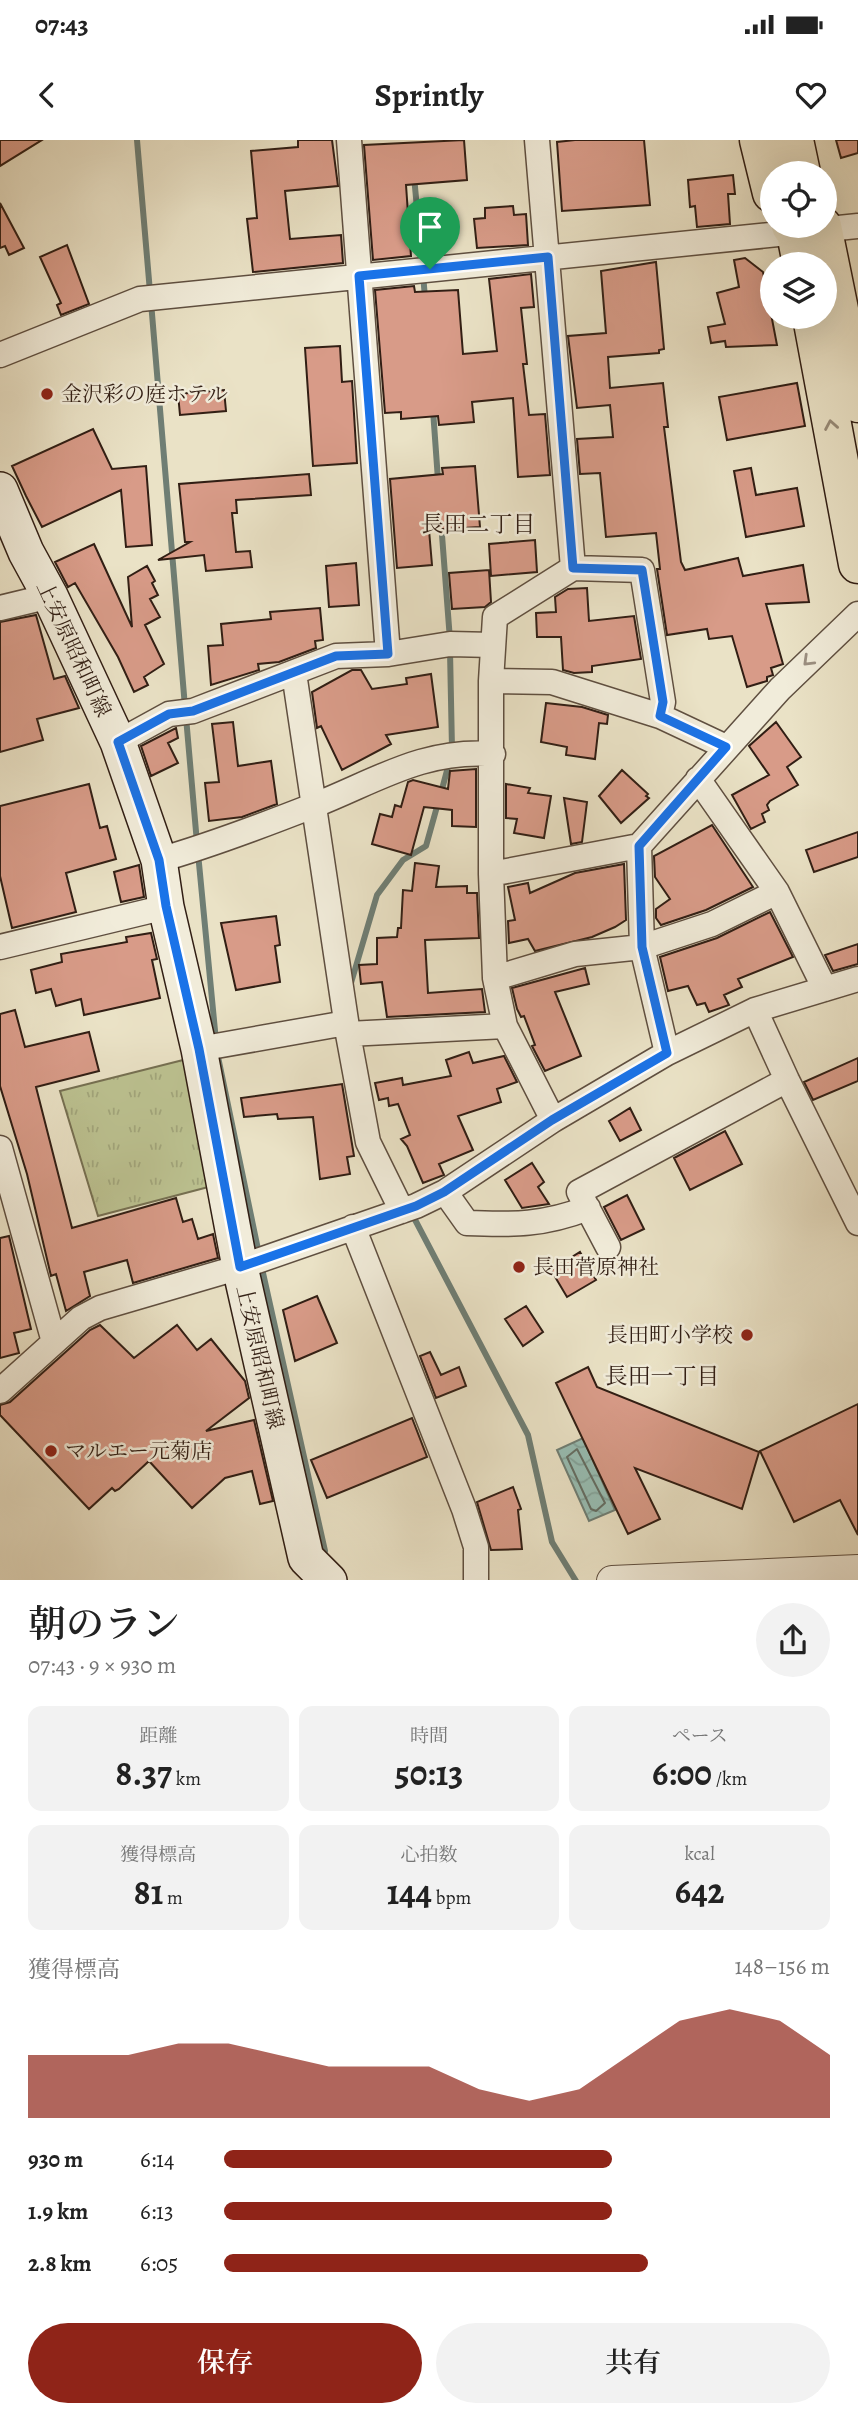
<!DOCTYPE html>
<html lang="ja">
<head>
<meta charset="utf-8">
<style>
	:root { --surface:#fff; --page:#f2f2f2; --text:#222; --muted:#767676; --accent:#8f2418 }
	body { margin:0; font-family:Alegreya,"Noto Serif JP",serif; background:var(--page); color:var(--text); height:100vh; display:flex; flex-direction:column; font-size:26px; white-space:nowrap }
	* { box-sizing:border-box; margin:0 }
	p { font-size:23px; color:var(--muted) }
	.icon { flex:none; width:38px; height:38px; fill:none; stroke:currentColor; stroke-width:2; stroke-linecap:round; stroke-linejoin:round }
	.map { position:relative; height:1440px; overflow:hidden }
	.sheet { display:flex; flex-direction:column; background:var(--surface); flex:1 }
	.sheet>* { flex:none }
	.buttons { position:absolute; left:760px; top:21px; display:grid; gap:14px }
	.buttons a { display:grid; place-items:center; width:77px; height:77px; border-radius:50%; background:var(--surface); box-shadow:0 7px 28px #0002; font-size:35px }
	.pin { position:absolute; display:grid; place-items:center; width:60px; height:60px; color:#fff; margin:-72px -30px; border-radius:50% 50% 50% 0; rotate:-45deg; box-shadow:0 0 7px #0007 }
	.pin .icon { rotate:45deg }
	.round { display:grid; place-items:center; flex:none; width:74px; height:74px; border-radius:37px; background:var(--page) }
	.head { display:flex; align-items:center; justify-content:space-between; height:119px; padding:0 28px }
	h1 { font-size:38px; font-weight:600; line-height:52px }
	.figures { display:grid; grid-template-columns:repeat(3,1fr); gap:10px; height:119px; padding:7px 28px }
	.figures div { display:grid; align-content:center; border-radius:14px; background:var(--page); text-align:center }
	.figures b { font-size:35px; font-weight:600 }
	.figures small { font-size:19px; font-weight:400 }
	.figures p { font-size:19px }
	.chart { height:196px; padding:14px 28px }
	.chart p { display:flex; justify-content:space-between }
	.chart svg { width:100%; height:126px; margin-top:7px; fill:var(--accent); opacity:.7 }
	.primary-button { display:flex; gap:14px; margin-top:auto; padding:14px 28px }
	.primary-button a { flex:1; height:80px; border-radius:42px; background:var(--accent); color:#fff; font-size:28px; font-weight:600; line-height:80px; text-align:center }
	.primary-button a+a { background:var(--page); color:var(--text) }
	ul { padding:0 28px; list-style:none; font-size:23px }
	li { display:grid; grid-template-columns:112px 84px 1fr; align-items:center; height:52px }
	li i { height:18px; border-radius:9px; background:var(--accent) }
	.status { display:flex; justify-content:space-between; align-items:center; height:49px; padding:0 35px; background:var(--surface); direction:ltr }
	.status svg { height:19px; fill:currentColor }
	header { display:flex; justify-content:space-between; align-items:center; height:91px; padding:0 28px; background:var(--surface); font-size:32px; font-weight:600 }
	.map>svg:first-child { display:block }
	.park { fill:url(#park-tufts); stroke:#767052; stroke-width:2 }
	.water { fill:url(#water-waves); stroke:#6f7e74; stroke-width:2 }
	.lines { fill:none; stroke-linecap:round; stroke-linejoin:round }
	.shore { stroke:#646e64; stroke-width:2 }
	.stream { stroke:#6f7e74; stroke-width:6 }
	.building { fill:#d89b88; stroke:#311e14; stroke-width:2 }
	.minor-casing { stroke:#5f4f40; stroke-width:27 }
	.tertiary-casing { stroke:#5f4f40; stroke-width:32 }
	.secondary-casing { stroke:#311e14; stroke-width:38 }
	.primary-casing { stroke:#311e14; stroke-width:41 }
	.minor { stroke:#f1ecda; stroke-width:24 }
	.tertiary { stroke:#f1ecda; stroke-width:30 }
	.secondary { stroke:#f1ecda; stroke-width:35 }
	.primary { stroke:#eae2c6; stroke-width:38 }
	.oneway { stroke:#978a76 }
	.oneway2 { stroke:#9b8f81 }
	.route-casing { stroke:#fff; stroke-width:14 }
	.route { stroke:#1a73e8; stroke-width:9 }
	.poi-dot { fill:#8f2418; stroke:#f1ecda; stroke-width:2.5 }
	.labels { text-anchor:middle; stroke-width:5; stroke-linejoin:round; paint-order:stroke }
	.poi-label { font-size:21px; fill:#311e14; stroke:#f1ecda; text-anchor:start }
	.street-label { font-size:21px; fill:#311e14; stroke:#f1ecda }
	.neighbourhood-label { font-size:23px; fill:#311e14; stroke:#f1ecda }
</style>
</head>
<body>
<div class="status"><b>07:43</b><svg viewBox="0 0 49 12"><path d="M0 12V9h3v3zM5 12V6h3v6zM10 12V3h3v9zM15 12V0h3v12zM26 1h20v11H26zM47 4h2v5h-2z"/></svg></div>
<header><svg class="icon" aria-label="back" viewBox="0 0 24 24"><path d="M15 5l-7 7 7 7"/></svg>Sprintly<svg class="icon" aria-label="heart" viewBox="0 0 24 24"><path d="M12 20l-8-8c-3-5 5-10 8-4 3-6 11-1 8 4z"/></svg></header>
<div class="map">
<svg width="858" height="1441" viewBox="0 0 858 1441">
	<defs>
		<pattern id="park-tufts" width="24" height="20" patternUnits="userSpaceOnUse" patternTransform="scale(1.75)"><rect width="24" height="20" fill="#bcc291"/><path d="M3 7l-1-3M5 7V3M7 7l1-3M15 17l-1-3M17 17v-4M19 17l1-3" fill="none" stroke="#a2a67c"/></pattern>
		<pattern id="water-waves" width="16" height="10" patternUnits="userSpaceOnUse" patternTransform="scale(1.75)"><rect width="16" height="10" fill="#98beb4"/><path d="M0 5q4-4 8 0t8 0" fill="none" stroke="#83a39a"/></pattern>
	</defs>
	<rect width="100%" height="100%" fill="#eae2c6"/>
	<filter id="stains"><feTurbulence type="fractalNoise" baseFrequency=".00286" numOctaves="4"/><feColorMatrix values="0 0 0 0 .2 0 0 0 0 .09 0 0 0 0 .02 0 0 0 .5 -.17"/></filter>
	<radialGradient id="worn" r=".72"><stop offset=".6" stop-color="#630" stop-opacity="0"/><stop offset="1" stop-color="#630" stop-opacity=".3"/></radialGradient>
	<path class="park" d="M 191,918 L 216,1045 L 98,1076 L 60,951 Z"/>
	<path class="water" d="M 583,1298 L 615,1370 L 589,1381 L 557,1310 Z"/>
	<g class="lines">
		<path class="shore" d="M 577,1309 L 605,1363 L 596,1371 L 591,1369 L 567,1317 Z"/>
		<path class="stream" d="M 137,0 L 150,152
			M 414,36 L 422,123
			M 423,134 L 425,158
			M 151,162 L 185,567
			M 433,270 L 438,340
			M 441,382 L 450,500
			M 450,511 L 452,609
			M 186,577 L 197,703
			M 441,653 L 449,623
			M 198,713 L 216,901
			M 351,843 L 377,755 L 403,720 L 426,706 L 438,663
			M 217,912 L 259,1114
			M 412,1074 L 528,1295 L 552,1402 L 576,1441
			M 261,1124 L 325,1411"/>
	</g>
	<path class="building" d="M 0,0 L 42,0 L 0,26 Z
		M 298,0 L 332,0 L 338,46 L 285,51 L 290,99 L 341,95 L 343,123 L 253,132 L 247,79 L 257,78 L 251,11 L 298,7 Z
		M 464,0 L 467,40 L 406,45 L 411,116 L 373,120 L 364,5 Z
		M 575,0 L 644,0 L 650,65 L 562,71 L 557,2 Z
		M 836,0 L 858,0 L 858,13 L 841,18 Z
		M 733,35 L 735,54 L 728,54 L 730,84 L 697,87 L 695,66 L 690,67 L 688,40 Z
		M 0,63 L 24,108 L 9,115 L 5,106 L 0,108 Z
		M 513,66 L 514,75 L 526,74 L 528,105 L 477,108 L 474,79 L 485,78 L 485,68 Z
		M 67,105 L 89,164 L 61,175 L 57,165 L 61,163 L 40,117 Z
		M 745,118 L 763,132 L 777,205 L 726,207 L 725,201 L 711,203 L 708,187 L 725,184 L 717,153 L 739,147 L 734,120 Z
		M 656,122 L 664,209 L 659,210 L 659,213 L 608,217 L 610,248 L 663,243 L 668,287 L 664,287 L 681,422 L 685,430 L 738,418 L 743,436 L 803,425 L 809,462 L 766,464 L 783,524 L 771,528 L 773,535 L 767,537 L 767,541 L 747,547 L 732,496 L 709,499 L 707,489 L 667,495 L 657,429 L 660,429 L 656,393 L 606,397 L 600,333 L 580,334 L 577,299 L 613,297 L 610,265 L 577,268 L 568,196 L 606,193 L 601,131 Z
		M 531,134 L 534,167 L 521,168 L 527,224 L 523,224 L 529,275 L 545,274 L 550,335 L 518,337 L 513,258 L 472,262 L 474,282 L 439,285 L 438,276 L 401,279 L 401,272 L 385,273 L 375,150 L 414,146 L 415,152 L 458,150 L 463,214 L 497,211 L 489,139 Z
		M 340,206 L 342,242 L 352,241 L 357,323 L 313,326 L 305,208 Z
		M 797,243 L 805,286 L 727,300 L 719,257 Z
		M 224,250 L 226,271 L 180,275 L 178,254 Z
		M 93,289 L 112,329 L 146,326 L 152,405 L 126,407 L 121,350 L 42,387 L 26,356 L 12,326 Z
		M 475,326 L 480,387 L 429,390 L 432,425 L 397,428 L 390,339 L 443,334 L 442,328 Z
		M 751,328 L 756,355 L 797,348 L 804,386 L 746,397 L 734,331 Z
		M 309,334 L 311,355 L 236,360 L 237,373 L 232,373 L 236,412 L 250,411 L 252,427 L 206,431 L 204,415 L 158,420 L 190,402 L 185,402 L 179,344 Z
		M 535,400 L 537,432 L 491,436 L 489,404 Z
		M 94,404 L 132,487 L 128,437 L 147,426 L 155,441 L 152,443 L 158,455 L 150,459 L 160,477 L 145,485 L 164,524 L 144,537 L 148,545 L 134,552 L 118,517 L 75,443 L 68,447 L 55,422 Z
		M 356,423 L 359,465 L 329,467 L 326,426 Z
		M 489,430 L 491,462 L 485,467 L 452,469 L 449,433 Z
		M 587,448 L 589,481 L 634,476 L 641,519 L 592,526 L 592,532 L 574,533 L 563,530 L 561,497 L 537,497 L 536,473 L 556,472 L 555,457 L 568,449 Z
		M 320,468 L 323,500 L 315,501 L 316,508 L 279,522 L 258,524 L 259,530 L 211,545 L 208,506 L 223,505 L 221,484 L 271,479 L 270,472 Z
		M 36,475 L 54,539 L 65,536 L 79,568 L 37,579 L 43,600 L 0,612 L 0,482 Z
		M 352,530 L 361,530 L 372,549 L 407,544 L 406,538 L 431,534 L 438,587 L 386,595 L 391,604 L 342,630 L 321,586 L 317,588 L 312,552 Z
		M 546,563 L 582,567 L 608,575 L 607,584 L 599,583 L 595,619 L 566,615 L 567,607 L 541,602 Z
		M 233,582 L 238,626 L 271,621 L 277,664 L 242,677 L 209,681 L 205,643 L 219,642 L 212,584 Z
		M 776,582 L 801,617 L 787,627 L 798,645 L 770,661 L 767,665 L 769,670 L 762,674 L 765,682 L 751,689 L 732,655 L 769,635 L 749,606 Z
		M 176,588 L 178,598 L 168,603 L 178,623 L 151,636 L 141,606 Z
		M 476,629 L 476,687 L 452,686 L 452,670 L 424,667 L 411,715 L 372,704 L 380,674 L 392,677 L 395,665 L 401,667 L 408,642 L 413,640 L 448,649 L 450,631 Z
		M 622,630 L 648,654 L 646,656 L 649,658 L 621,683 L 599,656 Z
		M 89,644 L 100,688 L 107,686 L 116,719 L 66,733 L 76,772 L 12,788 L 0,736 L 0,666 Z
		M 506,644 L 530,648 L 528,653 L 551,656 L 544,698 L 514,693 L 517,679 L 506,678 Z
		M 564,658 L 587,662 L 582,702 L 571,704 Z
		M 712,685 L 753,747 L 706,770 L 661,785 L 656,778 L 656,769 L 670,759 L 655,737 L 654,716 Z
		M 858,692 L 858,717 L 814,732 L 806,710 Z
		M 415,723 L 439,726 L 436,747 L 467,746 L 467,753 L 477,753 L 479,798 L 425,800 L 428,853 L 482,849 L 485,872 L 387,877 L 382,842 L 361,844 L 359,825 L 377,824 L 377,798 L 397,797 L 398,788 L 401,788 L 403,750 L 412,751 Z
		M 624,724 L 626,780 L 615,787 L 592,797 L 535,811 L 528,799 L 509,803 L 508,781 L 515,780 L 508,747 L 528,743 L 530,753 L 575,733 Z
		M 139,725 L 144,757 L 121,762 L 114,732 Z
		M 770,772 L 793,817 L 738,839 L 742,847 L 724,855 L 729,865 L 709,872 L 705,863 L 697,865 L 688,846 L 668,851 L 660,817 L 717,798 Z
		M 276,776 L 280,805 L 275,806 L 280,842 L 236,850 L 221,783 Z
		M 151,793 L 157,819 L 152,820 L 160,858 L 84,875 L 81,859 L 56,866 L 51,849 L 36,853 L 31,830 L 62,822 L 61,814 L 127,802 L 126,797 Z
		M 858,804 L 858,824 L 833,831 L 825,815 Z
		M 585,828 L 589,844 L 555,852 L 581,916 L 545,931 L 532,906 L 535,905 L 524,876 L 521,877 L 517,869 L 512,848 Z
		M 15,870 L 25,907 L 89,892 L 99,931 L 36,947 L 72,1088 L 176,1058 L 183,1082 L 192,1079 L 198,1099 L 213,1094 L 218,1118 L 133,1143 L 127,1120 L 84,1132 L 90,1156 L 66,1171 L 56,1134 L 51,1136 L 27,1034 L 0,946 L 0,874 Z
		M 469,912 L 473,923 L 504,916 L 517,942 L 497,949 L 501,962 L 458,976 L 473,1010 L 439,1024 L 444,1035 L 423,1043 L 407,1006 L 401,999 L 410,995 L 398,964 L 389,966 L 388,958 L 379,960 L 375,943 L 402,938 L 403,945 L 451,936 L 446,920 Z
		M 858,918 L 858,941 L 813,960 L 804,942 Z
		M 342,944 L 354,1016 L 347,1017 L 350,1034 L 320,1039 L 313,977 L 278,979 L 277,974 L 244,977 L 241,958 Z
		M 630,968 L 641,990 L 620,1001 L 609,981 Z
		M 725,991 L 742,1024 L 690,1050 L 674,1018 Z
		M 532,1023 L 544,1042 L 538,1047 L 549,1064 L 522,1068 L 505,1040 Z
		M 627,1055 L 644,1089 L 621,1100 L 604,1067 Z
		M 9,1096 L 31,1189 L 14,1193 L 19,1213 L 0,1218 L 0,1098 Z
		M 580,1112 L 596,1140 L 567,1157 L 551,1130 Z
		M 317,1156 L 337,1203 L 295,1221 L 283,1170 Z
		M 526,1166 L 543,1192 L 523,1206 L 505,1179 Z
		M 100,1185 L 134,1218 L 177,1185 L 197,1210 L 211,1199 L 245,1241 L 249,1258 L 206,1291 L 254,1280 L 273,1361 L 260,1364 L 252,1331 L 225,1338 L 192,1368 L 149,1321 L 119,1349 L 115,1351 L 112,1348 L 89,1369 L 0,1275 L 0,1265 L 10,1262 L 90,1190 Z
		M 430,1212 L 441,1235 L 459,1227 L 466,1246 L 436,1258 L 420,1216 Z
		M 588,1227 L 597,1247 L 759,1312 L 742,1369 L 635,1328 L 660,1379 L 628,1394 L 556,1243 Z
		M 858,1264 L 858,1395 L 840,1360 L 794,1382 L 760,1311 Z
		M 412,1278 L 427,1317 L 327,1358 L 311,1320 Z
		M 513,1347 L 521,1369 L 518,1370 L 522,1409 L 491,1410 L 477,1362 Z"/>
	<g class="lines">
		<g class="minor-casing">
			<path id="minor" d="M 349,0 L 388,514
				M 537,0 L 573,428 L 495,477 L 491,541 L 491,734 L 495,838 L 505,886 L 553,980
				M 0,215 L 140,159 L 858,86
				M 573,428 L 642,430 L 663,562 L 660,576
				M 0,468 L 50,456
				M 294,533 L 348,894 L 368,1002 L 402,1071
				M 491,541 L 552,542 L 660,576 L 726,607
				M 118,602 L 169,574 L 193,571 L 336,516 L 388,514 L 450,504 L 493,505
				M 698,639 L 777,752 L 825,849
				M 639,706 L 642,807 L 667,913
				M 159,720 C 212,705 264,685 315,665 C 378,640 423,609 493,614
				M 491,734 L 639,706 L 780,549 L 858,474
				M 0,807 L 166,767
				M 495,838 L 575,814 L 642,807 L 712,784 L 777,752
				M 755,870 L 787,940 L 858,1083
				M 348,894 L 505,886
				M 199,909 L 346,883
				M 0,1008 L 54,1202
				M 445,1052 L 467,1083 C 514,1085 544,1085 588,1068
				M 353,1087 L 464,1369 L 476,1407 L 476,1441
				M 608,1107 L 579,1052 L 787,940
				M 0,1251 L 81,1178 L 100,1168 L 240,1127 L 416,1066 L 445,1052 L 553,980 L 667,913 L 755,870 L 858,839"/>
		</g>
		<g class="tertiary-casing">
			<path id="tertiary" d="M 612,1441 L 858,1430"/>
		</g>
		<g class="secondary-casing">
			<path id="secondary" d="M 0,350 L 26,412 L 50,456 L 118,602 L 159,720 L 166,767 L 199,909 L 240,1127 L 306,1418 L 329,1441"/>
		</g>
		<g class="primary-casing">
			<path id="primary" d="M 759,0 L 772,53
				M 794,0 L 801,33
				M 791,86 L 796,93 L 802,124
				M 822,86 L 858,263
				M 812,177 L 858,424"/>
		</g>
		<use href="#minor" class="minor"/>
		<use href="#tertiary" class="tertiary"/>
		<use href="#secondary" class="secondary"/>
		<use href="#primary" class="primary"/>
	</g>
	<defs><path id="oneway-chevron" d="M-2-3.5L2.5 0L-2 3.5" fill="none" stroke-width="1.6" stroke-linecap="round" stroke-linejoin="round" transform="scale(1.75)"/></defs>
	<use class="oneway" href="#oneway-chevron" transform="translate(831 285) rotate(-100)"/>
	<use class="oneway2" href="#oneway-chevron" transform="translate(808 521) rotate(136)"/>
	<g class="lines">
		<g class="route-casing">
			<path id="route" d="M 548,117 L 573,428 L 642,430 L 663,562 L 660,576 L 726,607 L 639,706 L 642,807 L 667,913 L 552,980 L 444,1052 L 416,1066 L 240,1127 L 199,909 L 166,766 L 159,720 L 118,602 L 169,574 L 193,571 L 336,516 L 388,514 L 359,136 Z"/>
		</g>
		<use href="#route" class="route"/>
	</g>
	<g class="poi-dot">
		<circle cx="47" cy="254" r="7"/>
		<circle cx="519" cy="1127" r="7"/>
		<circle cx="747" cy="1195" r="7"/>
		<circle cx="51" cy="1311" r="7"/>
	</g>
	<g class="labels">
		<g class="poi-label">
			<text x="61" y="261">金沢彩の庭ホテル</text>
			<text x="533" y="1134">長田菅原神社</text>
			<text x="733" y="1202" text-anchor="end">長田町小学校</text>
			<text x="65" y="1318">マルエー元菊店</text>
		</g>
		<g class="street-label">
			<text transform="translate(74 509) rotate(65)" y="7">上安原昭和町線</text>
			<text transform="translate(260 1217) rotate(77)" y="7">上安原昭和町線</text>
		</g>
		<g class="neighbourhood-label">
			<text x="478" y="392">長田二丁目</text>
			<text x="662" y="1244">長田一丁目</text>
		</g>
	</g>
	<rect width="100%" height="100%" filter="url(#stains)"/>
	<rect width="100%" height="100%" fill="url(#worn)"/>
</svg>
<div class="buttons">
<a><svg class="icon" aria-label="locate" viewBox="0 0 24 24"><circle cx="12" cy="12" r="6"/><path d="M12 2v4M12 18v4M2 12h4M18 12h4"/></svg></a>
<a><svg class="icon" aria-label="layers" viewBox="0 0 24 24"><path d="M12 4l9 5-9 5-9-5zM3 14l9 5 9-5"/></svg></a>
</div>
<div class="pin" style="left:430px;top:129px;background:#1e9e55"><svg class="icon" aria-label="arrive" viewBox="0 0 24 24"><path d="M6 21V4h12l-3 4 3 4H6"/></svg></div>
</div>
<section class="sheet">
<div class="head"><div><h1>朝のラン</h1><p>07:43 · 9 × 930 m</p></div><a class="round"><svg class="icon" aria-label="share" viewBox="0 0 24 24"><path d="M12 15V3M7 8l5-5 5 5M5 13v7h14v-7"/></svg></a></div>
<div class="figures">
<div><p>距離</p><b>8.37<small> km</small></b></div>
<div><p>時間</p><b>50:13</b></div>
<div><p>ペース</p><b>6:00<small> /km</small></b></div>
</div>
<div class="figures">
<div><p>獲得標高</p><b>81<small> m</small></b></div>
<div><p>心拍数</p><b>144<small> bpm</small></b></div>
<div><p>kcal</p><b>642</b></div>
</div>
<div class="chart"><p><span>獲得標高</span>148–156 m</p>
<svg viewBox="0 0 160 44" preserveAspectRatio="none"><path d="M0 44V22L10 22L20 22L30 18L40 18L50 22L60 26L70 26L80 26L90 34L100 38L110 34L120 22L130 10L140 6L150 10L160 22V44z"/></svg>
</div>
<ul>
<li><b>930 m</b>6:14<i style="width:64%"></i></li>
<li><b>1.9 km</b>6:13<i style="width:64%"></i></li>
<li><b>2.8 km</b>6:05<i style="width:70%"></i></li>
</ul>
<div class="primary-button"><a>保存</a><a>共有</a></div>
</section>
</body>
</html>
